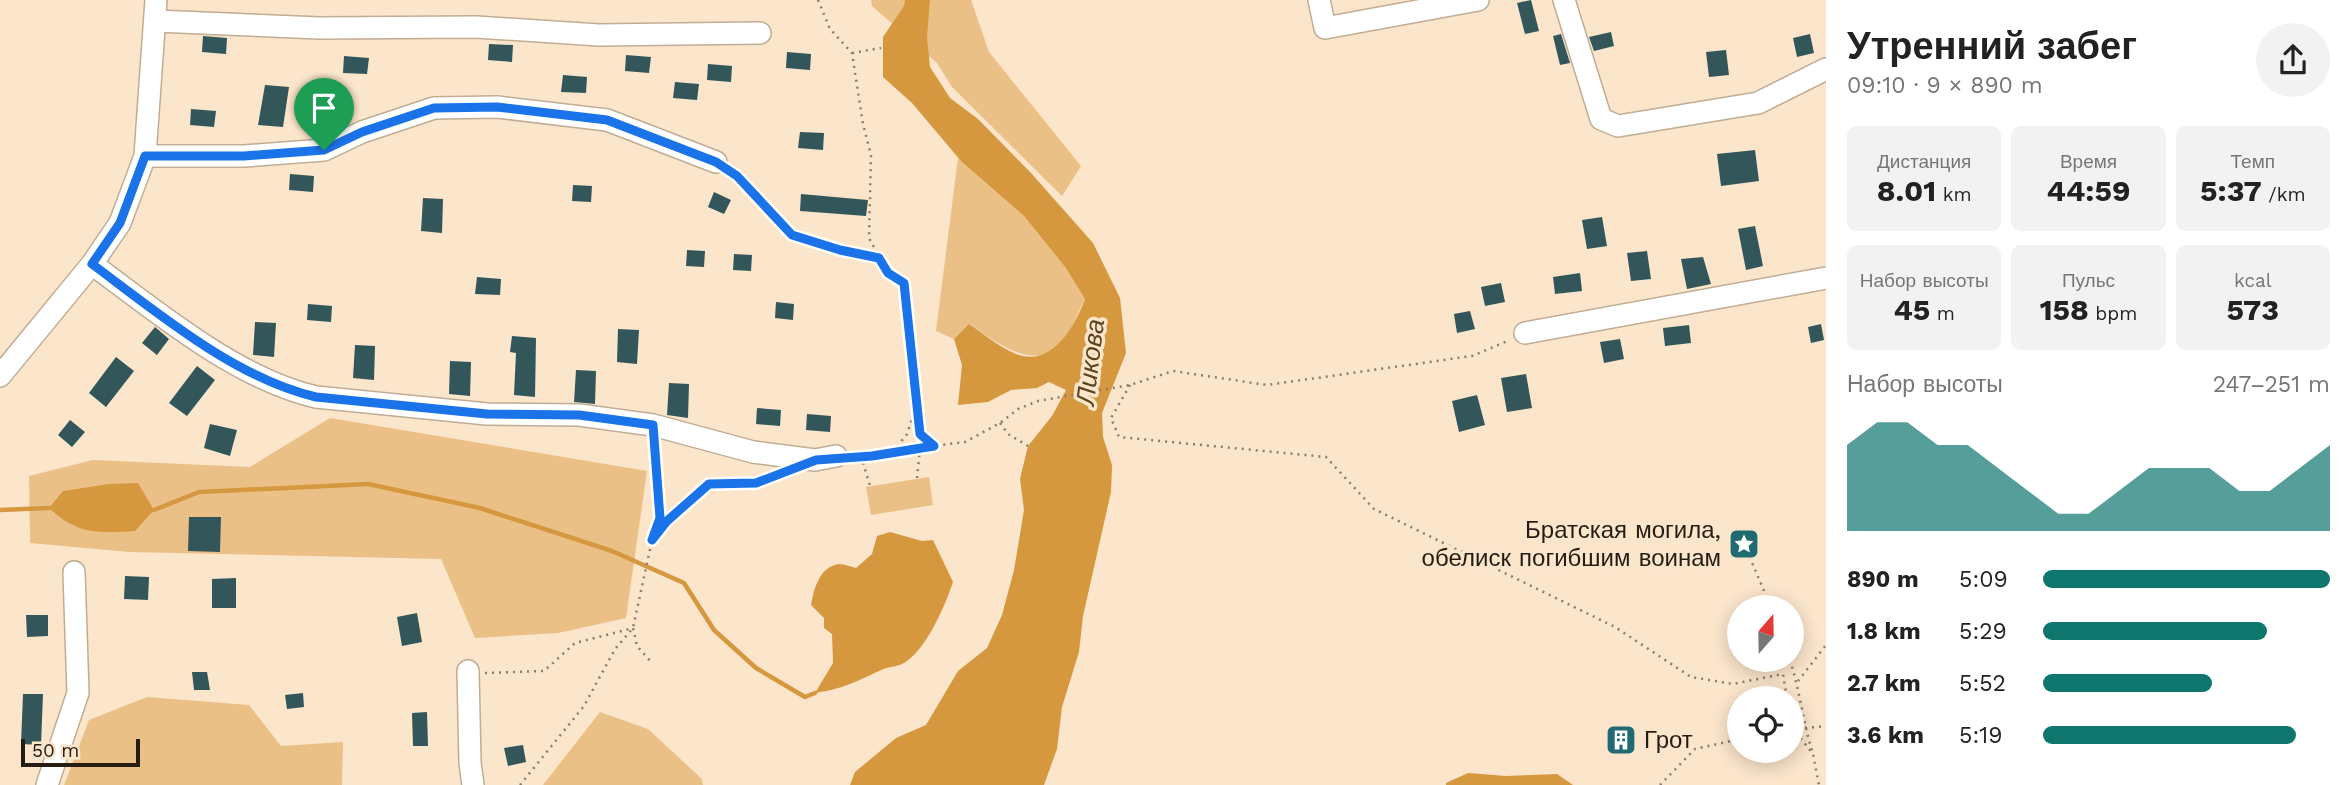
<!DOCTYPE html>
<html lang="ru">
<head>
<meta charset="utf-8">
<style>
	:root { --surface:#fff; --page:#f2f2f2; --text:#222; --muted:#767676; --accent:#0f766e }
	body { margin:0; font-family:"Work Sans",sans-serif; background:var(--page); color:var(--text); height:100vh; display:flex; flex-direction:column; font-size:26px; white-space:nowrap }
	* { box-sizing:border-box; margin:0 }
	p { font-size:23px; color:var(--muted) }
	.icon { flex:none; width:38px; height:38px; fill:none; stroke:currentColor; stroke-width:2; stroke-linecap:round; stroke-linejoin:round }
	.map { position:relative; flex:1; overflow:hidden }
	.drawer { display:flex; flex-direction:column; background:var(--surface); width:525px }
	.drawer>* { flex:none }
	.needle { width:46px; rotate:20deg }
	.fabs { position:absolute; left:1727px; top:595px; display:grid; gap:14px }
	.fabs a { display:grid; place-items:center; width:77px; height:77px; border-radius:50%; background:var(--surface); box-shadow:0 4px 18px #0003; font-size:35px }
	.scale { position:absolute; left:21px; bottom:18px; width:119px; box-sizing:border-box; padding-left:7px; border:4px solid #251d13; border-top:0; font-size:19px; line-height:24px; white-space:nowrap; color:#251d13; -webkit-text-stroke:5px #fbe5cb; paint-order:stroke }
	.pin { position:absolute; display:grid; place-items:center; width:60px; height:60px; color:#fff; margin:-72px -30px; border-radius:50% 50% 50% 0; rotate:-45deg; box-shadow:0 0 7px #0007 }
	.pin .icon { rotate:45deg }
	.round { display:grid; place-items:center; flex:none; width:74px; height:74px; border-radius:37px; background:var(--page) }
	.head { display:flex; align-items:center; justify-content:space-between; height:119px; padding:0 21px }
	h1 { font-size:38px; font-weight:700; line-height:52px }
	.stats { display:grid; grid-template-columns:repeat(3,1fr); gap:10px; height:119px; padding:7px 21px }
	.stats div { display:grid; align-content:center; border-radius:10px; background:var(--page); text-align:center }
	.stats b { font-size:30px; font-weight:700 }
	.stats small { font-size:19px; font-weight:400 }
	.stats p { font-size:19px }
	.chart { height:196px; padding:14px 21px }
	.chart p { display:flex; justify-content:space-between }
	.chart svg { width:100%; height:126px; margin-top:7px; fill:var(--accent); opacity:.7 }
	ul { padding:0 21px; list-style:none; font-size:23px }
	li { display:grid; grid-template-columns:112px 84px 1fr; align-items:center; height:52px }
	li i { height:18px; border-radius:9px; background:var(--accent) }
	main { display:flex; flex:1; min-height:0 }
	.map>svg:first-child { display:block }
	.green { fill:#ebc087 }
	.water { fill:#d6983e }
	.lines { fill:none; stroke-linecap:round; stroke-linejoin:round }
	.stream { stroke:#d6983e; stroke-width:4.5 }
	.building { fill:#32565a }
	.minor-casing { stroke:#c1ad94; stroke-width:24 }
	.path { stroke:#8b7c6b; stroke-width:2.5; stroke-dasharray:2 5; stroke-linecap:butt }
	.minor { stroke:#fff; stroke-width:21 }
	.route-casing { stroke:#fff; stroke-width:14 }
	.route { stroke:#1a73e8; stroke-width:9 }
	.labels { text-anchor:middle; stroke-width:7; stroke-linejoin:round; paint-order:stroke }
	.poi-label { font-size:24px; fill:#251d13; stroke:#fbe5cb; text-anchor:end }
	.water-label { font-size:26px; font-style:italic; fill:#5d431e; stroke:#fbe5cb }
</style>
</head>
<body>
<main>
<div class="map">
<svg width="1826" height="785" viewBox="0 0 1826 785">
	<rect width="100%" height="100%" fill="#fbe5cb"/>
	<path class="green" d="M 871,0 L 971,0 L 989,52 L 1081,166 L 1062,196 L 952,87 L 937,63 L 872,6 Z
		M 958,158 L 1024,216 L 1065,267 L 1085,299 C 1078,312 1072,331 1062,342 C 1035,374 994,341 970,324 L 954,339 L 936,331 Z
		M 330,418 L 647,471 L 626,618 L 558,633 L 475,638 L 441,559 L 129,552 L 30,543 L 29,476 L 93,460 L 250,467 Z
		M 929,477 L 933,505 L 871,515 L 866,487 Z
		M 147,697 L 249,705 L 281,746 L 343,742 L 342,785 L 64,785 L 89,720 Z
		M 600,712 L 648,729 L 702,779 L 703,785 L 543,785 Z"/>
	<path class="water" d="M 905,0 L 930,0 L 927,37 L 930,67 L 950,98 L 978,119 L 1031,173 L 1093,243 L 1120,298 L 1126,353 L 1102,413 L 1103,437 L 1112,465 L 1111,492 L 1083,616 L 1079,652 L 1062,707 L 1057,749 L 1044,785 L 850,785 L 855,772 L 896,738 L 926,725 L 958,671 L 987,648 L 1002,615 L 1014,570 L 1024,510 L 1020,479 L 1028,446 L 1052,416 L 1066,390 L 1049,382 L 1037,388 L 1011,390 L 988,402 L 958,405 L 962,365 L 954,339 L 969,324 C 984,334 999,347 1016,354 C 1052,368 1075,326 1085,299 L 1065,267 L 1024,216 L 961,161 L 912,103 L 883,77 L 883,37 L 904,6 Z
		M 138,483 L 154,510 L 135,531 C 97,533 78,535 49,508 L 63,491 L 109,484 Z
		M 890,532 L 922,541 L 933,540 L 953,582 C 945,606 925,653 902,664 C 895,667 887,667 881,670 C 856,682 842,689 815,693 L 833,663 L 832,634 L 824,628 L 824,618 L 811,605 C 814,589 819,567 839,564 C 844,564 852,567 856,568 L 872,554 L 877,536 Z
		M 1468,773 L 1506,776 L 1557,774 L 1573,785 L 1446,785 L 1446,783 Z"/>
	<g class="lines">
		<path class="stream" d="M 0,510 L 49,508
			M 154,510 L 199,492 L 368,484 L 480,508 L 612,551 L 684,583 L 714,630 L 756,668 L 805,697 L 815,693"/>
	</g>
	<path class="building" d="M 1531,0 L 1539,31 L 1525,34 L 1517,3 Z
		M 1611,32 L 1614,46 L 1594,51 L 1589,37 Z
		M 1561,34 L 1570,63 L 1560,65 L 1553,36 Z
		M 1810,34 L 1814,53 L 1797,57 L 1793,38 Z
		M 203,36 L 227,38 L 226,54 L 202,52 Z
		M 489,44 L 513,45 L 512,62 L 488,60 Z
		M 1726,50 L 1729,75 L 1709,77 L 1706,52 Z
		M 787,52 L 811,54 L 810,70 L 786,68 Z
		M 626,55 L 651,57 L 649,73 L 625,71 Z
		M 344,56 L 369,58 L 367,74 L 343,73 Z
		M 708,64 L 732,66 L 731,82 L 707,80 Z
		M 563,75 L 587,77 L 586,93 L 561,92 Z
		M 675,82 L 699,84 L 697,100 L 673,98 Z
		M 265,85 L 289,87 L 283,127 L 258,125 Z
		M 191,109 L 216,111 L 214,127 L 190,125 Z
		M 800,132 L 824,133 L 823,150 L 798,148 Z
		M 1755,150 L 1759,181 L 1721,186 L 1717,154 Z
		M 290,174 L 314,176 L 313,192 L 289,190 Z
		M 573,185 L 592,186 L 591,202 L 572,201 Z
		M 714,192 L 731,200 L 724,214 L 708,207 Z
		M 801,194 L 868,200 L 866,216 L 800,211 Z
		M 423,198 L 443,199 L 442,233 L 421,231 Z
		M 1602,217 L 1607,246 L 1587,249 L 1582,220 Z
		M 1755,226 L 1763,266 L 1746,270 L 1738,229 Z
		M 687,250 L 705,251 L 704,267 L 686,266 Z
		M 1647,251 L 1651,279 L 1631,281 L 1627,253 Z
		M 734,254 L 752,255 L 751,271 L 733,270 Z
		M 1703,257 L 1711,284 L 1687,289 L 1681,259 Z
		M 1580,273 L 1582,291 L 1555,294 L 1553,277 Z
		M 477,277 L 501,279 L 500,295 L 475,294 Z
		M 1501,283 L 1505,302 L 1485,306 L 1481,287 Z
		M 776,302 L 794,304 L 793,320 L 775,318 Z
		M 308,304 L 332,306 L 331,322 L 307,320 Z
		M 1470,311 L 1475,329 L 1457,333 L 1454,314 Z
		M 255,322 L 276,323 L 274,357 L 253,355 Z
		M 1821,324 L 1824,340 L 1811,343 L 1808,327 Z
		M 1689,325 L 1691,343 L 1665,346 L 1663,328 Z
		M 155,327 L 169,339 L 157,355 L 142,343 Z
		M 618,329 L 639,330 L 637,364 L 617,362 Z
		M 512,336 L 536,338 L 535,397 L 514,395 L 516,353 L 510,352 Z
		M 1620,339 L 1624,359 L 1604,363 L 1600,342 Z
		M 355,345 L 375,346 L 374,380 L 353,378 Z
		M 116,357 L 134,371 L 106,407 L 89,393 Z
		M 450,361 L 471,362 L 470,396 L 449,394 Z
		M 197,366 L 215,380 L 187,416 L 169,403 Z
		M 576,370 L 596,371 L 595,404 L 574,402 Z
		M 1526,374 L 1532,408 L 1507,412 L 1501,378 Z
		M 669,383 L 689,384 L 688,418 L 667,415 Z
		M 1477,395 L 1485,425 L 1459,432 L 1452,401 Z
		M 757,408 L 781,410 L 780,426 L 756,424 Z
		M 807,414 L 831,416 L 830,432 L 806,430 Z
		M 70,420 L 85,432 L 72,447 L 58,435 Z
		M 210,424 L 237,430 L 230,456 L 204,448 Z
		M 189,517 L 221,517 L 220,552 L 188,551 Z
		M 125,576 L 149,577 L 148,600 L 124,599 Z
		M 236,578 L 236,608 L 212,608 L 212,579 Z
		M 417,613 L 422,642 L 402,646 L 397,617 Z
		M 26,615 L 48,615 L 48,636 L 27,637 Z
		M 192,672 L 207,672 L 210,690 L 194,690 Z
		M 303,693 L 304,707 L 287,709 L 285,695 Z
		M 23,694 L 43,694 L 41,745 L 21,744 Z
		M 427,712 L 428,746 L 413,746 L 412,713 Z
		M 523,745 L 526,762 L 508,766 L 504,748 Z"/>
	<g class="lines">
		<g class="minor-casing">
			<path id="minor" d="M 1319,0 L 1325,28 L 1478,0
				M 1564,0 L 1601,119 L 1618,126 L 1758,103 L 1826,69
				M 156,21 L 319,28 L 476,27 L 599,35 L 760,33
				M 145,156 L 244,156 L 324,150 L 362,132 L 434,108 L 497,107 L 607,120 L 716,162
				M 92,264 C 157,312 237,379 316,397 L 487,414 L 579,415 L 653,425 L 753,452 L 815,460 L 836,456
				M 1525,333 L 1826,278
				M 0,376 L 92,264 L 120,223 L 145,156 L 156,0
				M 468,671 L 470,763 L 473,785
				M 47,785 L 78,693 L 74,572"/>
		</g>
		<path class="path" d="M 818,0 L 830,29 L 852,53 L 863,124 L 871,155 L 869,238 L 888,273 L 904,283 L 920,434 L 934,446
			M 852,53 L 881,48
			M 730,171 L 792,235 L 879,258
			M 1130,385 L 1111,418 L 1119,437 L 1326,457 L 1374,509 L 1615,627 L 1691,677 L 1733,684 L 1783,674 L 1787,698
			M 1000,423 L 1008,434 L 1028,446
			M 893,452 L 907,434 L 915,409
			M 853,456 L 965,442 L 1000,423 L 1018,409 L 1038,401 L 1130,385 L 1173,371 L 1267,385 L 1472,356 L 1510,340
			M 861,456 L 870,486
			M 917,478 L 920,448
			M 654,536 L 660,518 L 654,443
			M 1744,544 L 1771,607
			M 1790,660 C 1800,691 1803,723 1813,754
			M 485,673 L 544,671 L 575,643 L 633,628 L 637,646 L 651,662
			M 1798,681 L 1826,645
			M 1792,727 L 1813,754 L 1819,785
			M 1805,728 L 1826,726
			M 520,785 L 584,706 L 615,649 L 633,628 L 652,540 L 667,521 L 709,484 L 756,483 L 777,475
			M 1660,785 L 1695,749 L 1740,739"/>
		<use href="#minor" class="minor"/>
	</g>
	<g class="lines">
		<g class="route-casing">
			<path id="route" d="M 497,107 L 607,120 L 716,162 L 737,176 L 792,235 L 840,250 L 879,258 L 888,273 L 904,283 L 920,434 L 934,446 L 872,456 L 816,460 L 756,483 L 709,484 L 667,521 L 652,540 L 660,518 L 653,425 L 579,415 L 487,414 L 316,397 C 235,378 158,313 92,264 L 120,223 L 145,156 L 244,156 L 324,150 L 362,132 L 434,108 Z"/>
		</g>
		<use href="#route" class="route"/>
	</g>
	<defs>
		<g id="sight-square" transform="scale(1.575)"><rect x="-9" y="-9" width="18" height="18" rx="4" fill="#206b73" stroke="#fbe5cb"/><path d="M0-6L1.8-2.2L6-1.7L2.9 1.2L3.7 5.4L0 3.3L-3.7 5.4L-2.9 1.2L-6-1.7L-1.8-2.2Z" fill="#fff"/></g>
		<g id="building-square" transform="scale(1.575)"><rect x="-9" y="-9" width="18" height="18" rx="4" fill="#206b73" stroke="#fbe5cb"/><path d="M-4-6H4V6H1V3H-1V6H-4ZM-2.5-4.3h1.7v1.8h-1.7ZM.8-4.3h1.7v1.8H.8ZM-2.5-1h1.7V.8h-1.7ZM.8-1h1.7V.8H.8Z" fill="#fff"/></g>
	</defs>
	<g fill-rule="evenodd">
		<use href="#sight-square" x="1744" y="544"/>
		<use href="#building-square" x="1621" y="740"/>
	</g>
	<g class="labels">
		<g class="poi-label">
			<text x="1721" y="538">Братская могила,<tspan x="1721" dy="28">обелиск погибшим воинам</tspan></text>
			<text x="1644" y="748" text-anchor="start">Грот</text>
		</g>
		<g class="water-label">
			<text transform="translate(1090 362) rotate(-83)" y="9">Ликова</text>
		</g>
	</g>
</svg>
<div class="fabs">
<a><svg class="needle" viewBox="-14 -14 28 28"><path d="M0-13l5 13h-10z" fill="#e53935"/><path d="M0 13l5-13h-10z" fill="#767676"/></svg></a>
<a><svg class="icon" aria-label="locate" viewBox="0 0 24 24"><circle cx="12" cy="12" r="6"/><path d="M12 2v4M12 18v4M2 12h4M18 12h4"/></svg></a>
</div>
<div class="scale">50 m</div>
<div class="pin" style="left:324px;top:150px;background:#1e9e55"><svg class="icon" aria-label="arrive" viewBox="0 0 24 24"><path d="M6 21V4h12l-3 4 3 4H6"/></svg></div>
</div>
<section class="drawer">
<div class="head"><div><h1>Утренний забег</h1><p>09:10 · 9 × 890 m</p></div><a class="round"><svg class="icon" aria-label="share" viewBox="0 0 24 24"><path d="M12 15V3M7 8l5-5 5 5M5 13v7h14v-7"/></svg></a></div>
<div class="stats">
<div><p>Дистанция</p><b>8.01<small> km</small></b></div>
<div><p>Время</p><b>44:59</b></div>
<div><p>Темп</p><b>5:37<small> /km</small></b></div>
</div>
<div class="stats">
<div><p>Набор высоты</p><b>45<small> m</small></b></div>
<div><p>Пульс</p><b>158<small> bpm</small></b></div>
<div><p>kcal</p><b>573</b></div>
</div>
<div class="chart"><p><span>Набор высоты</span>247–251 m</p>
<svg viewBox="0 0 160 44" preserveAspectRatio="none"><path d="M0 44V14L10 6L20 6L30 14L40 14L50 22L60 30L70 38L80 38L90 30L100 22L110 22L120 22L130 30L140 30L150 22L160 14V44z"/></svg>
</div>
<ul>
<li><b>890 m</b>5:09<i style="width:100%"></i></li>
<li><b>1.8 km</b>5:29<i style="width:78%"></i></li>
<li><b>2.7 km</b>5:52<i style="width:59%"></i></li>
<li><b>3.6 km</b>5:19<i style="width:88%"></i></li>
</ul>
</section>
</main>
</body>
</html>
